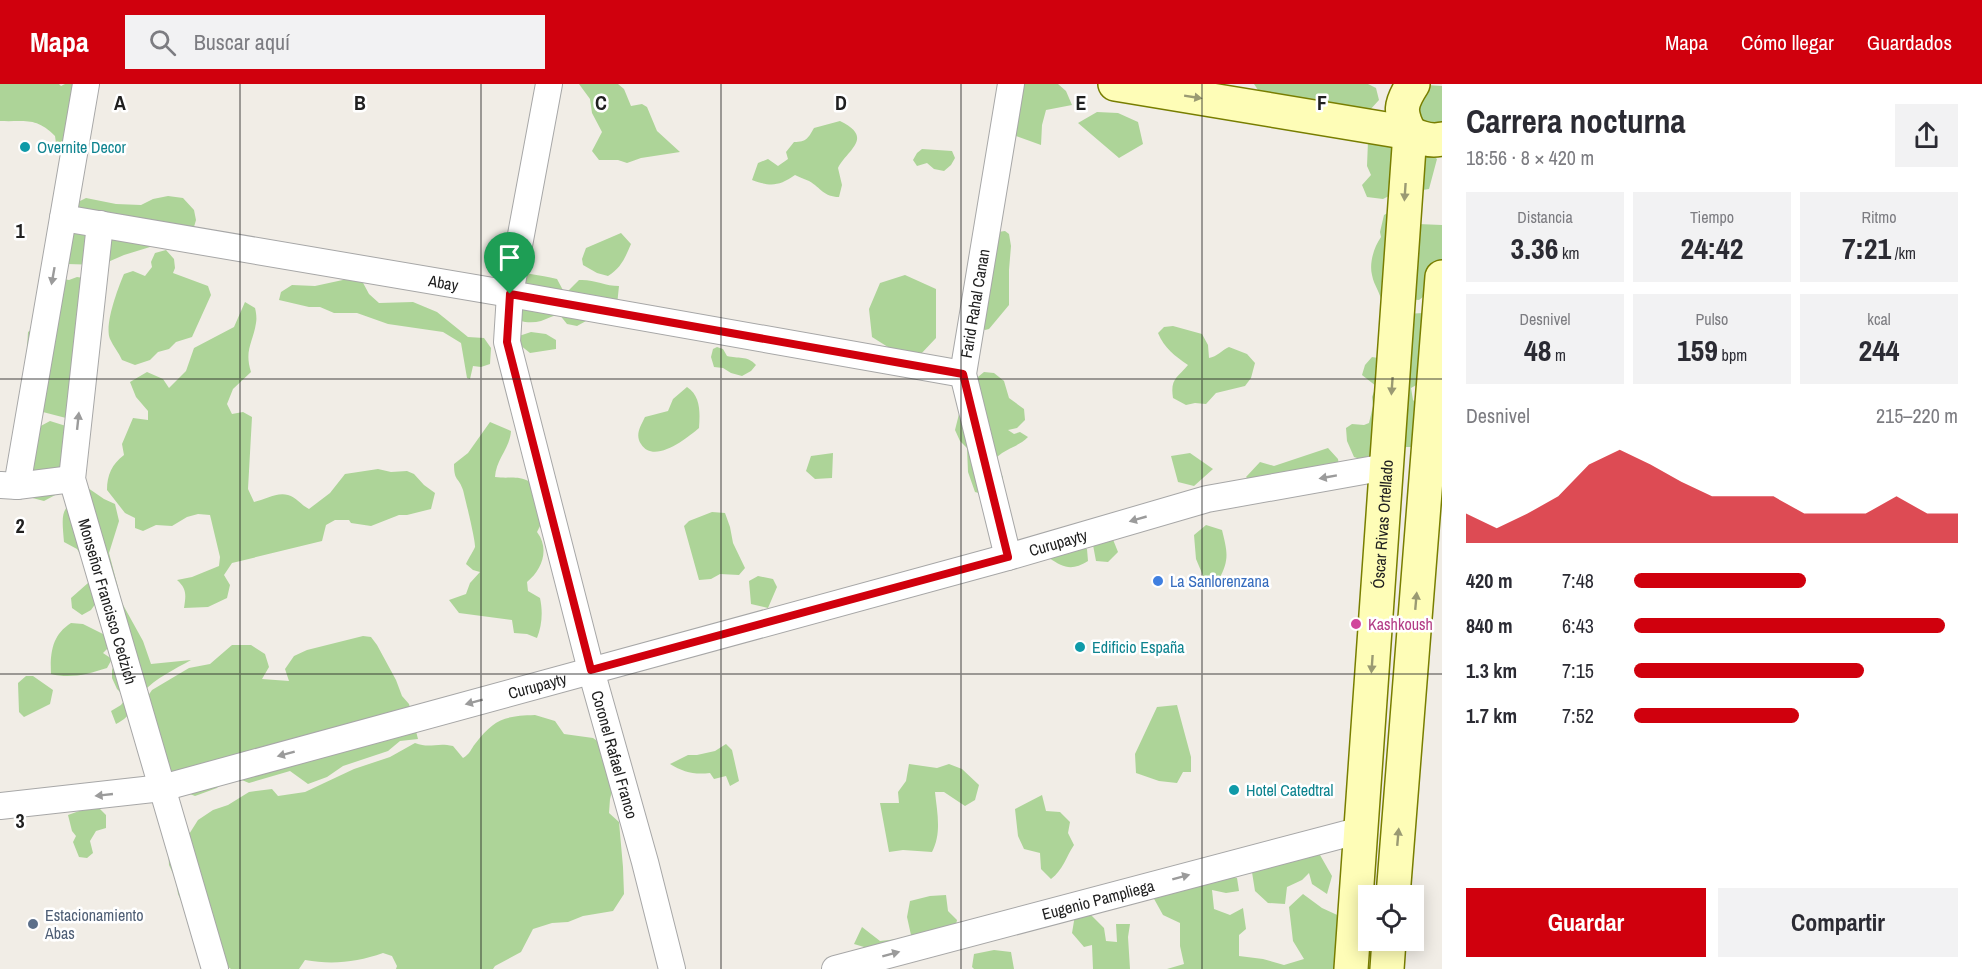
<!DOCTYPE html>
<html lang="es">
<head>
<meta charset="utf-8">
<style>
	:root { --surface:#fff; --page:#f2f2f3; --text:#2b2b33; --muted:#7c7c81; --accent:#d0000d }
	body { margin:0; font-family:"Archivo Narrow",sans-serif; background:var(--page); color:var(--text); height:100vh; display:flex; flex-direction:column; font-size:22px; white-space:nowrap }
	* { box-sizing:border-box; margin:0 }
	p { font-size:20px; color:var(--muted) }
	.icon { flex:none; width:33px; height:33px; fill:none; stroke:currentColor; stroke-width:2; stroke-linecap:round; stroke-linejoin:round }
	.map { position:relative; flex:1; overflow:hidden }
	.panel { display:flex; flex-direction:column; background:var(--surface); width:540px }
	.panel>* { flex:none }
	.fabs { position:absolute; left:1358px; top:801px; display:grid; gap:12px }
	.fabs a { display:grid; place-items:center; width:66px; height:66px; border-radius:0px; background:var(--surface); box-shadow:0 3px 15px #0003; font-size:30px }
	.pin { position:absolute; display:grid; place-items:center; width:51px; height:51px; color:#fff; margin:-62px -26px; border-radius:50% 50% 50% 0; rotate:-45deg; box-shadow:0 0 6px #0007 }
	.pin .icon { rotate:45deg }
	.round { display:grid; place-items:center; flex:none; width:63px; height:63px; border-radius:0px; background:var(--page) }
	.head { display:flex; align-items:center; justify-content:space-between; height:102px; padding:0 24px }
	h1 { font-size:33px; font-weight:700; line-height:45px }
	.figures { display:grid; grid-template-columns:repeat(3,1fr); gap:9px; height:102px; padding:6px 24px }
	.figures div { display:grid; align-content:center; border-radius:0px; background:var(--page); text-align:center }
	.figures b { font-size:30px; font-weight:700 }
	.figures small { font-size:16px; font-weight:400 }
	.figures p { font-size:16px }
	.chart { height:168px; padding:12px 24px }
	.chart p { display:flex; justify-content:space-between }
	.chart svg { width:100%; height:108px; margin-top:6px; fill:var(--accent); opacity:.7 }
	.button { display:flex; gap:12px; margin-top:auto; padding:12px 24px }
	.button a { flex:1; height:69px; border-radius:0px; background:var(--accent); color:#fff; font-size:24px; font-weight:700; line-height:69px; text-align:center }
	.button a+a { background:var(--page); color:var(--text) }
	ul { padding:0 24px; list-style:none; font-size:20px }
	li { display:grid; grid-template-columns:96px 72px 1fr; align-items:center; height:45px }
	li i { height:15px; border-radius:8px; background:var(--accent) }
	header { display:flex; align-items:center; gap:36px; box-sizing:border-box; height:84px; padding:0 30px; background:var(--accent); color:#fff }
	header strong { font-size:28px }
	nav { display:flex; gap:33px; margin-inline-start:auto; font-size:21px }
	.search { width:420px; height:54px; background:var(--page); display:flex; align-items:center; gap:15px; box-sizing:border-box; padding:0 21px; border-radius:0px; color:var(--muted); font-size:22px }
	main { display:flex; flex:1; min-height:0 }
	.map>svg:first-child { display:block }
	.forest { fill:#add498 }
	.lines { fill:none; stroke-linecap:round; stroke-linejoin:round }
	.street-casing { stroke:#a7a7a7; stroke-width:28 }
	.secondary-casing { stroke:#787e00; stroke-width:36 }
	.street { stroke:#fff; stroke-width:26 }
	.secondary { stroke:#fefdb7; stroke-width:33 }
	.oneway { fill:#9a9a73 }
	.oneway2 { fill:#9b9b9b }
	.route-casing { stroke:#fff; stroke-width:12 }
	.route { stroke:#d0000d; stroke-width:8 }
	.grid { fill:none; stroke:#202020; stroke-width:1.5; stroke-opacity:0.55 }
	.culture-dot { fill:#0f9aa8; stroke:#fff; stroke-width:2 }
	.shop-dot { fill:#3f7fe0; stroke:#fff; stroke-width:2 }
	.hotel-dot { fill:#d1479c; stroke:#fff; stroke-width:2 }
	.service-dot { fill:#5c6f8a; stroke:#fff; stroke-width:2 }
	.labels { text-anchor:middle; stroke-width:5; stroke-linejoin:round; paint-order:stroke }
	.culture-label { font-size:16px; fill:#0d838f; stroke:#fff; text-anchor:start }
	.street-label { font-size:16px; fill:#202020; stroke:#fff }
	.shop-label { font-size:16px; fill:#366cbe; stroke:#fff; text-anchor:start }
	.hotel-label { font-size:16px; fill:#b23c85; stroke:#fff; text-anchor:start }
	.service-label { font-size:16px; fill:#4e5e75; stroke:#fff; text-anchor:start }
	.grid-label { font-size:20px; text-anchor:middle; font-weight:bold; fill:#202020; stroke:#fff; stroke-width:5; stroke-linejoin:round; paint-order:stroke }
</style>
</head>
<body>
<header>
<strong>Mapa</strong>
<div class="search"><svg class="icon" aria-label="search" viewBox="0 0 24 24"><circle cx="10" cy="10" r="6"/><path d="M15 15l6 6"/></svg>Buscar aquí</div>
<nav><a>Mapa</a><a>Cómo llegar</a><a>Guardados</a></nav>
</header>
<main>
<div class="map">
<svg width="1442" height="885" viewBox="0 0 1442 885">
	<rect width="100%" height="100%" fill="#f1ede6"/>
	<path class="forest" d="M 0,0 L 59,0 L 61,2 L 65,0 L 83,0 L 64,57 L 56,59 L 55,52 C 36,33 26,38 0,37 Z
		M 579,0 L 618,0 L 624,5 L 631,22 L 642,20 L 647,23 L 657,47 L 680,68 L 641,74 L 627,79 L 618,76 L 599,76 L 592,67 L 602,48 L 592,29 L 590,15 Z
		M 1020,0 L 1058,0 L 1066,7 L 1072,21 L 1046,26 L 1042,41 L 1041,61 L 1008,49 Z
		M 1254,0 L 1368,0 L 1376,4 L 1379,16 L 1369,27 L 1266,18 Z
		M 1427,1 L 1442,2 L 1442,48 L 1425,49 L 1411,16 Z
		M 1097,28 L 1118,29 L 1138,38 L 1143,60 L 1119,74 L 1078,39 Z
		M 840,37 C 875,54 847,66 838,84 L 842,101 L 839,113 C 824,113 821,104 809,97 C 804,95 799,93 795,91 C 779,102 771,103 752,96 L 758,79 L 768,75 L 778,82 L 788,75 L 786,68 L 794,58 C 807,58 808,54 814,44 Z
		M 1368,57 L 1426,66 L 1437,75 L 1429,105 L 1391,111 L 1383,115 L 1367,113 L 1362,101 L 1371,91 L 1367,82 Z
		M 922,65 L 952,67 L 955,74 L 951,81 L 944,87 L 934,85 L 927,79 L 917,82 L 913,76 L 917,69 Z
		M 168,112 L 183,114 L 194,126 L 196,136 L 194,143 L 163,159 L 124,171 L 101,181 L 67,180 L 78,118 L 86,114 L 116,120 L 141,121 L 153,115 Z
		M 1397,124 L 1418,140 L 1442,141 L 1442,198 L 1427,207 L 1423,213 L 1419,216 L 1405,215 L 1382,220 C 1381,209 1374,202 1372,191 C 1369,179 1374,163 1381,153 L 1380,148 L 1384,131 Z
		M 1005,147 L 1009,150 L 1011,162 L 1009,186 L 1009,221 L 989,245 L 985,246 L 977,241 L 998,148 Z
		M 621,149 L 631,160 C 625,174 621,184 608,192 L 597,189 L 583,181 L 582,175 L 586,164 Z
		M 166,166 L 174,175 L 175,184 L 173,189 L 208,202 L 211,211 L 192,253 L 176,258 L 169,265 L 158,268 L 150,276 L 135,281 L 122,276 C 119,269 113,262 110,255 C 104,241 118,204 124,190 L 133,187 L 145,192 L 152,183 L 151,178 L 155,169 Z
		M 506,182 C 524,191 538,190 557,195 L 565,210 L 579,196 C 594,195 605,202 619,202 L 617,221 L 599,235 L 586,237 L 577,242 L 567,240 L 559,230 C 552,232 547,235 541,237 C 523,242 503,232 494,219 L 496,195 Z
		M 905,191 L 936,205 L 936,254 L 919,272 L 899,270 L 872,253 L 869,225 L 880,199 Z
		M 77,193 L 90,195 L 66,334 L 39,327 L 27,265 L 28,248 L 34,244 L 63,195 L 69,196 Z
		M 352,194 L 361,195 L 369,210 L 379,219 L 413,218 L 437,228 L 468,253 L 484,254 L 491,264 L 490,280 L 481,283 L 473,282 L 470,295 L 467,294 L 461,259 L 443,248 L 388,240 L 357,229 L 334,229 L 320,223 L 309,223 L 279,216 L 281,208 L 292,201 L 315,202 Z
		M 245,218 L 255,224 C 256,228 257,234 256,239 C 253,259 244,266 251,288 L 233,305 L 227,320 L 232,330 L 243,328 L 252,333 L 248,405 L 254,418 C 265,416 276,408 288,411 C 296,413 301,421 309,425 L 330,409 L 345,390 L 378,385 L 391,388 L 407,387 L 414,390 L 424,401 L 435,409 L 431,425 L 407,431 L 399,431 L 371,442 L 351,439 L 349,436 L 335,436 L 326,441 L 322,457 L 232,479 L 224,491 L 230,501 L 227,514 L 208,523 L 184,524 C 186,511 187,505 177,496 L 192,493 L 219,482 L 220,473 L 210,431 L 198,430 L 187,433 L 172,442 L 156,441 L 143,447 L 135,444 L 135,434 L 125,429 L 107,406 C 107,391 112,380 124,371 L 122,360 L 133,334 L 148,336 L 148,327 L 136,313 L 130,298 L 147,288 L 163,295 L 169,304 L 186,287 L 194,264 L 234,243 Z
		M 1423,229 L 1422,298 L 1411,304 L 1413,316 L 1417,320 L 1419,360 L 1411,363 L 1406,363 L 1398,371 L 1375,370 L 1360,375 L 1354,373 L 1347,357 L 1346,344 L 1352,340 L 1364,341 L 1369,339 L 1373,322 L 1372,313 L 1376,302 L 1362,291 L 1365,281 L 1372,273 L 1378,274 L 1382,272 L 1379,260 L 1379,253 L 1406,230 Z
		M 1173,242 L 1202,250 L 1208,261 L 1209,274 C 1217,273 1222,266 1229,263 L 1247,270 L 1255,279 L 1251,294 L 1245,302 L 1216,309 L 1206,320 L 1195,319 L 1186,321 L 1173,314 C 1170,295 1177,294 1188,281 C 1175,272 1164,264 1158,249 L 1164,243 Z
		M 531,248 L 546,250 L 556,256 L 556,265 L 530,269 L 520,261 L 519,252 Z
		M 717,263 L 723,265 L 727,272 C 738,275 747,271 756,281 L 751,287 L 742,292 L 731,289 L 723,284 L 714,283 L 711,273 L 713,265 Z
		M 984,288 L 994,289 L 1004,297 L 1009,314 L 1024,325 L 1025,336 L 1017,344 L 1008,346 L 1014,350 L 1020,348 L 1028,353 C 1018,363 1007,364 997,373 L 997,384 L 1003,393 L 1002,403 L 982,410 L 975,408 L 968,388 L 967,364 L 960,357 L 955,346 L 962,318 L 973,297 Z
		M 687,303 C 701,312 700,329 699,344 C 687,354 654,381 641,360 C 635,351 640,343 645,333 L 668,327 L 673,315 Z
		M 50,337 L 66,342 L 59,409 L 44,417 L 17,410 L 37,344 Z
		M 490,338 L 511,347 C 510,364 496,375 495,393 C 510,395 517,391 530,398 L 541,440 L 537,448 C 550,465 542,486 527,498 L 528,507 L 540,514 C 543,528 542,541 537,554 L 527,550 L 514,549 L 512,536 L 459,529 L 449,516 L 466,510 L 470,499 L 480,488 L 473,486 L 466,480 C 468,475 473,468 475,463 C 476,458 465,414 463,406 C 459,393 454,398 454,380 L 468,369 Z
		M 1328,364 L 1338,375 L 1340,387 L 1255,402 L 1246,393 L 1260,378 L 1274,382 Z
		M 833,369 L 832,394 L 815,395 L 806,387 L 811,372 Z
		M 1190,369 L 1213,385 L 1194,402 L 1178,398 L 1171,372 Z
		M 88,404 L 104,415 L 115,420 L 119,437 L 109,469 L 122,519 L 143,557 L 151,580 L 191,576 C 175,585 156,594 143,608 C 132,621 133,632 116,640 L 111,627 L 121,621 L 126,614 L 117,605 L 112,594 L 112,586 L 116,576 L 96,519 L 91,526 L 82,531 L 72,524 L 71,514 L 88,499 L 97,504 L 94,492 L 77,465 L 64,458 C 61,424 61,426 88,404 Z
		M 712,428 L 725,429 L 730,443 L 733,459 L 745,484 L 739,491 L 720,490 L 711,495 L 699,496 L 684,442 L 689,437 Z
		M 1206,441 L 1222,446 C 1227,467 1230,475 1219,495 L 1204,494 L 1196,475 L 1194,451 Z
		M 1112,453 L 1118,468 L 1108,478 L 1096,477 L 1093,461 Z
		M 1076,464 L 1087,465 L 1088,477 C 1072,487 1064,484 1049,474 L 1060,466 Z
		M 758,492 L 773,495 L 777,503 L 768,524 L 751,520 L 749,497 Z
		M 71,539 L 83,540 L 107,552 L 109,563 L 103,569 L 112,575 L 107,584 C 88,590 71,595 51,590 C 50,569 52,551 71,539 Z
		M 363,552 L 371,553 L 377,561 L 396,596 L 402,612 L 409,620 L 418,655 L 400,657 L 388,667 L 343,682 L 327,693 L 308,700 L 290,687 L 249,699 L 237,694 L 223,696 L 217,704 L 195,712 L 185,708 L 176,712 L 135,631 L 152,606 L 189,584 L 210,580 L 232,561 L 251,561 L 265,570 L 269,583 L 262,595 L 289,597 L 285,585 L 294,572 L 307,566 Z
		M 26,592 L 33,592 L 53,606 L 50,620 L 24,633 L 19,628 L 18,599 Z
		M 1177,621 L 1191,673 L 1191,688 L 1183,688 L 1177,699 L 1159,697 L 1136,689 L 1135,670 L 1157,623 Z
		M 535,631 L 555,637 L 564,650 L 593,654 L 603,661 L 614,700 L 610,715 L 609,729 L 619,738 L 623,783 L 624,810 L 613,827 L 583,832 L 568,838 L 552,839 L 533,845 L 521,868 L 495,882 L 493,885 L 396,885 L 397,882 L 392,872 L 383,869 C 357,878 333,881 305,876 L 299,885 L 231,885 L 197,862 L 184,823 L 178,810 L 176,796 L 169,781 L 168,763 L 186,755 L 198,736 L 213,726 L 228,721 L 249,708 L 272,705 L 278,712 L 305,708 L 354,685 L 390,673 L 415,659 C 431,665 436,658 453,662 L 463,674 C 470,670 471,665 475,660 C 494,635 504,632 535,631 Z
		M 726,660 L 732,666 L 739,697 L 730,702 L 726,692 L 714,695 L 710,689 C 694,691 683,688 670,680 L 688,671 L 697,671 L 715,667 Z
		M 909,680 L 937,684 L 949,680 L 962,685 L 979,701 L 975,716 L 965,722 L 944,708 L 935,708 C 937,728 942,749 932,768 L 903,766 L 889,768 L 880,719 L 899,719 L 898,708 L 906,697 Z
		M 1042,711 L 1046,727 L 1060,728 L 1070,738 L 1068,749 L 1074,761 C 1066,773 1063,786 1051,795 L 1041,785 L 1040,769 L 1024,765 L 1018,752 L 1015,725 Z
		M 96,721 L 106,731 L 106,744 L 96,747 L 90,757 L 93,769 L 87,774 L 79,773 L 73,758 L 76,752 L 72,747 L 68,731 Z
		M 1316,764 L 1332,792 L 1327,810 L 1312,800 L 1309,789 L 1302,796 L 1287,803 L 1285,820 L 1268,819 L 1255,807 L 1251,782 Z
		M 1206,787 L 1237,794 L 1239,807 L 1226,809 L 1212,806 L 1214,825 L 1230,831 L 1243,824 L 1246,845 L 1239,851 L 1239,872 L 1263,875 L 1284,881 L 1304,875 L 1293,857 L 1289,823 L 1303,810 L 1322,824 L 1346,835 L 1342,885 L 1167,885 L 1184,880 L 1180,862 L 1180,839 L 1163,831 L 1153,813 Z
		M 946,811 L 948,827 L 957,836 L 954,850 L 874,866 L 854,860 L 862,843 L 880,857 L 898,855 L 911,851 L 907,833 L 910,817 L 930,812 Z
		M 1090,830 L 1104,844 L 1106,857 L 1117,858 L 1116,840 L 1130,840 L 1128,853 L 1130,885 L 1093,885 L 1092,861 L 1084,863 L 1072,849 L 1075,831 Z
		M 994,866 L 1011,868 L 1014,885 L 974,885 L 972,883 L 974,870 Z"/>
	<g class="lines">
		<g class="street-casing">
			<g id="street">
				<path id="s1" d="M 549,0 L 510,210 L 507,258 L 591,586 L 645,778 L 672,885"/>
				<path id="s2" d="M 63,134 L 510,210 L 963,290"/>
				<path id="s3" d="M 100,140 L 72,395 L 215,885"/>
				<path d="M 1,401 L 17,402 L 72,395"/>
				<path d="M 17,402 L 86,0"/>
				<path id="s4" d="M 1008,473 L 963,290 L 1011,0"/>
				<path id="s5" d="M 0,722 L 162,704 L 1008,473 L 1207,415 L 1386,383"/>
				<path id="s6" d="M 835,885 L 1361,746"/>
			</g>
		</g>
		<g class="secondary-casing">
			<g id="secondary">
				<path d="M 1115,0 L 1410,49 C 1420,54 1430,58 1442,55"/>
				<path d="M 1393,812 L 1442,193"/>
				<path id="s7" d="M 1351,885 L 1410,49 C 1399,28 1400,20 1413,0"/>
				<path d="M 1387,885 L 1389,856"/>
			</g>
		</g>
		<use href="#street" class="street"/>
		<use href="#secondary" class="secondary"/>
	</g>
	<defs><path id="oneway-solid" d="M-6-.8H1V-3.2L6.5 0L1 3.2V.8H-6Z" transform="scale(1.5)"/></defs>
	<g class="oneway">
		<use href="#oneway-solid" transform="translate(1193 13) rotate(9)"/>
		<use href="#oneway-solid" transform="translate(1405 108) rotate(94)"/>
		<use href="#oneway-solid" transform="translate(1392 302) rotate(94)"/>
		<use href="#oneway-solid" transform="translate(1416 517) rotate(-85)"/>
		<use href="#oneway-solid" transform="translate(1372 580) rotate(94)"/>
		<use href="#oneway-solid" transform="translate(1398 753) rotate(-85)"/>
	</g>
	<g class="oneway2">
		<use href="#oneway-solid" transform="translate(53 192) rotate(100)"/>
		<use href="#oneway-solid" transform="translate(78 337) rotate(-84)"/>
		<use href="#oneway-solid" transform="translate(1328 393) rotate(170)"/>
		<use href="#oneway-solid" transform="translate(1138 435) rotate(164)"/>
		<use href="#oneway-solid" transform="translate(474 618) rotate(165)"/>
		<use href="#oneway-solid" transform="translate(286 670) rotate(165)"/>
		<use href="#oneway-solid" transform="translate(104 711) rotate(174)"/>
		<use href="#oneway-solid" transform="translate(1181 793) rotate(-15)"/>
		<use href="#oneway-solid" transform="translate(891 870) rotate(-15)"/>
	</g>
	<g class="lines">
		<g class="route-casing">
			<path id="route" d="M 510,210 L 963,290 L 1008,473 L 591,586 L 507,258 Z"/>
		</g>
		<use href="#route" class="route"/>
	</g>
	<path class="grid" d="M 240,0 L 240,885M 481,0 L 481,885M 721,0 L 721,885M 961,0 L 961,885M 1202,0 L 1202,885M 0,295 L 1442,295M 0,590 L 1442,590"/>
	<g class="culture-dot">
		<circle cx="25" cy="63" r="6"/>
		<circle cx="1080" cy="563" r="6"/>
		<circle cx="1234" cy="706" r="6"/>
	</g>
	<circle class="shop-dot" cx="1158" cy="497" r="6"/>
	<circle class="hotel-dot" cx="1356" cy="540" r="6"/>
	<circle class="service-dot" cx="33" cy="840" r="6"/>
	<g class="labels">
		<g class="culture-label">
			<text x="37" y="69">Overnite Decor</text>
			<text x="1092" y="569">Edificio España</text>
			<text x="1246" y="712">Hotel Catedtral</text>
		</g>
		<g class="street-label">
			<text dy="6" stroke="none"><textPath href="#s2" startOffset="386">Abay</textPath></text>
			<text dy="6" stroke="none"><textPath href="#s4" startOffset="260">Farid Rahal Canan</textPath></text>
			<text dy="6" stroke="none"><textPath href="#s7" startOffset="446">Óscar Rivas Ortellado</textPath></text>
			<text dy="6" stroke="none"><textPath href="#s5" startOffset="1092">Curupayty</textPath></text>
			<text dy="6" stroke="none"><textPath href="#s3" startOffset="384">Monseñor Francisco Cedzich</textPath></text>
			<text dy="6" stroke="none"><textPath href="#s5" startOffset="552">Curupayty</textPath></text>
			<text dy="6" stroke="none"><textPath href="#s1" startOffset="688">Coronel Rafael Franco</textPath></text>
			<text dy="6" stroke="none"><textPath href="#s6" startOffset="272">Eugenio Pampliega</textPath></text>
		</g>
		<g class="shop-label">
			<text x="1170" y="503">La Sanlorenzana</text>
		</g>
		<g class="hotel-label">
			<text x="1368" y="546">Kashkoush</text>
		</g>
		<g class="service-label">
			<text x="45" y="837">Estacionamiento<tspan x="45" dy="18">Abas</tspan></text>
		</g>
	</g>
	<g class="grid-label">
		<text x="120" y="26">A</text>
		<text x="360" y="26">B</text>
		<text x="601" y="26">C</text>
		<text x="841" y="26">D</text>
		<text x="1081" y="26">E</text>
		<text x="1322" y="26">F</text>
		<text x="20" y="154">1</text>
		<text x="20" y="449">2</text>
		<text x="20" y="744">3</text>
	</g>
</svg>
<div class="fabs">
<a><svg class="icon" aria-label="locate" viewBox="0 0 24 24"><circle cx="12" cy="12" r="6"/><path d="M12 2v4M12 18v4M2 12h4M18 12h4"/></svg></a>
</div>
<div class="pin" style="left:510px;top:210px;background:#1e9e55"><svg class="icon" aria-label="arrive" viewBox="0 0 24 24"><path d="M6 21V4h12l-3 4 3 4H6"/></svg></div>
</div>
<section class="panel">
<div class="head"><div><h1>Carrera nocturna</h1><p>18:56 · 8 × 420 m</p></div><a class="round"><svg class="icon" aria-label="share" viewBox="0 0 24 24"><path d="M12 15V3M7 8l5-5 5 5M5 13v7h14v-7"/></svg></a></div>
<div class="figures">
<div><p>Distancia</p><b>3.36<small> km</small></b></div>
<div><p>Tiempo</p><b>24:42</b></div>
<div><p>Ritmo</p><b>7:21<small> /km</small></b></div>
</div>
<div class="figures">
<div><p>Desnivel</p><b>48<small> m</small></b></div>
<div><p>Pulso</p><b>159<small> bpm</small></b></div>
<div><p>kcal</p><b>244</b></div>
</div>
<div class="chart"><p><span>Desnivel</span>215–220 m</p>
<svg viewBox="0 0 160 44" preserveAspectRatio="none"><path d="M0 44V32L10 38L20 32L30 25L40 12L50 6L60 12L70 19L80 25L90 25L100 25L110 32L120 32L130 32L140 25L150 32L160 32V44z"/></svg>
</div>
<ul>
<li><b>420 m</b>7:48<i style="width:53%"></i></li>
<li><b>840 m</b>6:43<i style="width:96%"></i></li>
<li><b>1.3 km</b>7:15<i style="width:71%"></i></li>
<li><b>1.7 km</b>7:52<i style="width:51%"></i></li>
</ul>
<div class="button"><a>Guardar</a><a>Compartir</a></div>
</section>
</main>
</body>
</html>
